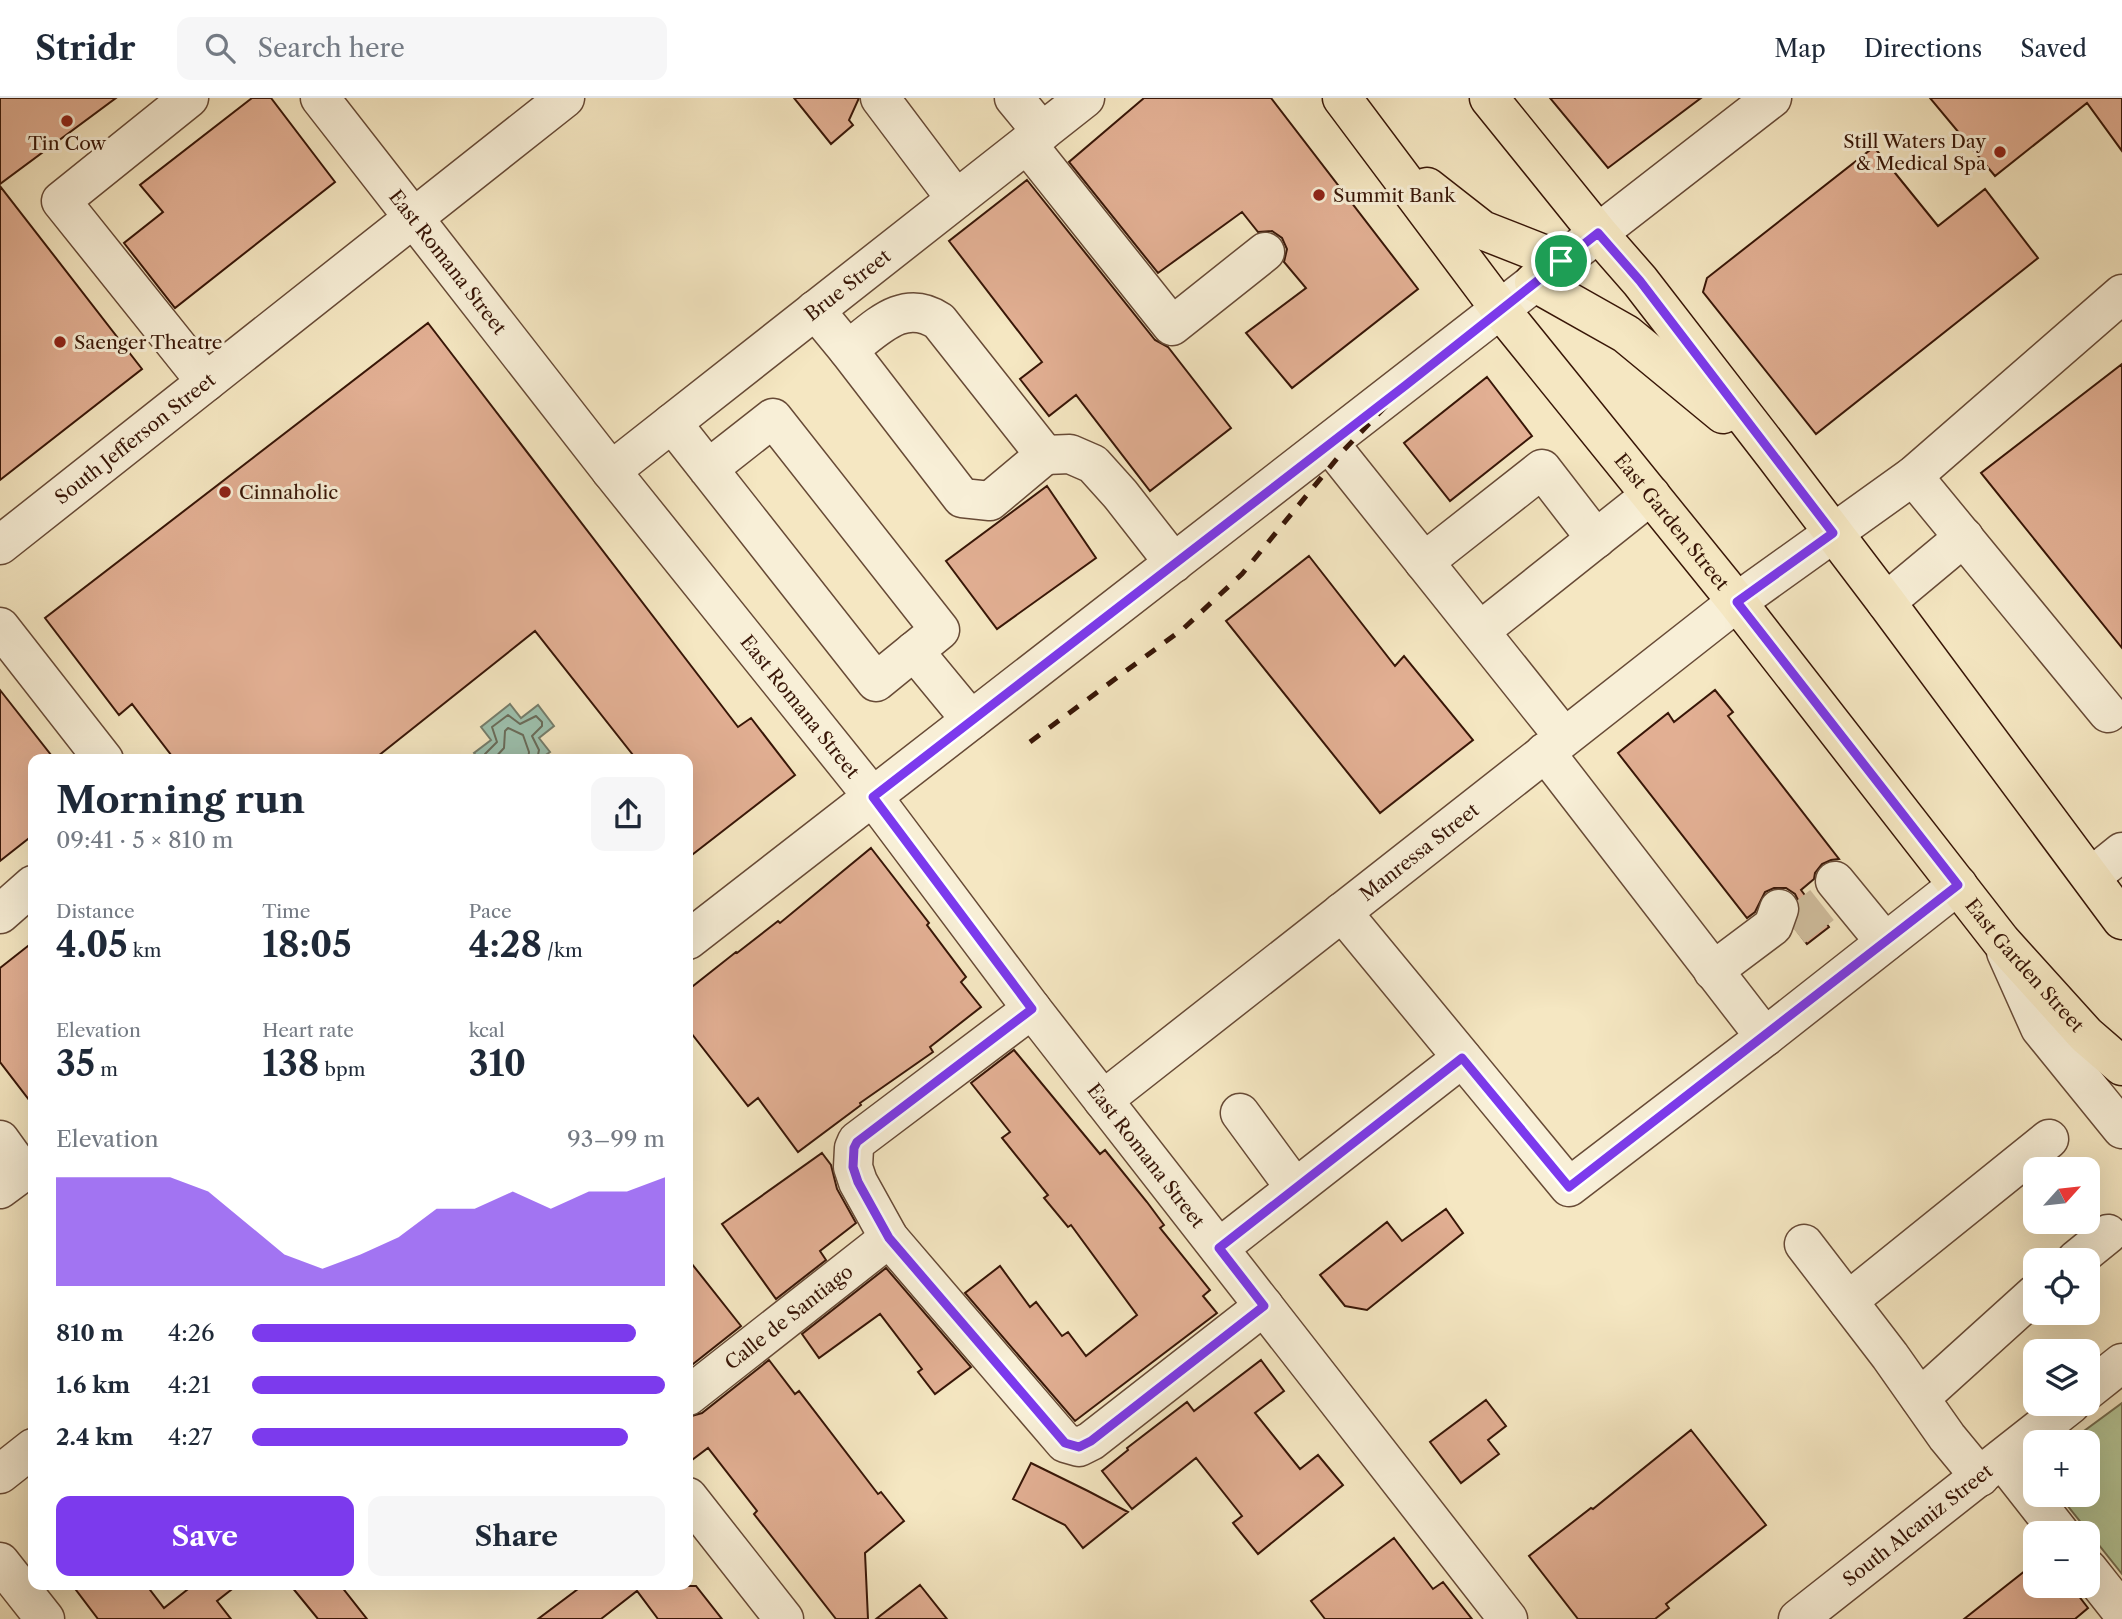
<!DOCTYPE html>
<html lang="en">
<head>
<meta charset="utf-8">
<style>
	:root { --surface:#fff; --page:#f6f6f7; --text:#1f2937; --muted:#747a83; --line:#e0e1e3; --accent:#7c3aed }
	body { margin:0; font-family:"Libre Caslon Text",serif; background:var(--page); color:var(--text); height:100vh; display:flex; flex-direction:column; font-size:26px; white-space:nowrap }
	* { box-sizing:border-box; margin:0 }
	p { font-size:23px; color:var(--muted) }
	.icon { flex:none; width:38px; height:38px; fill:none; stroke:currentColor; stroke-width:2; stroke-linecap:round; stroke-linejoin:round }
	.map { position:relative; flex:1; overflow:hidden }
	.drawer { position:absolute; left:28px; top:656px; width:665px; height:836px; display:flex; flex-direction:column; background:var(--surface); border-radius:14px; box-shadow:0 7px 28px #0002 }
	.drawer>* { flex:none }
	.needle { width:46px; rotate:63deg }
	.controls { position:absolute; left:2023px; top:1059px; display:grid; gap:14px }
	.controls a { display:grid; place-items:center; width:77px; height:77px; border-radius:14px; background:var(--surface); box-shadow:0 7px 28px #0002; font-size:35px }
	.pin { position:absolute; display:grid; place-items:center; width:60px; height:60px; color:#fff; margin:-30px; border:4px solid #fff; border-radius:50%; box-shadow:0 2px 7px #0007 }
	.round { display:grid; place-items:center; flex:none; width:74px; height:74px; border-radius:14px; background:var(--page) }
	.headline { display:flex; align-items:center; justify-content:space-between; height:119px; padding:0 28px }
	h1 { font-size:38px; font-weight:700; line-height:52px }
	.figures { display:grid; grid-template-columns:repeat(3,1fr); gap:10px; height:119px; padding:7px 28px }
	.figures div { display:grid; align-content:center }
	.figures b { font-size:35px; font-weight:700 }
	.figures small { font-size:19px; font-weight:400 }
	.figures p { font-size:19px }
	.chart { height:196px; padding:14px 28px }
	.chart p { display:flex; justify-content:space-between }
	.chart svg { width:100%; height:126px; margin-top:7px; fill:var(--accent); opacity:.7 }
	.button { display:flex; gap:14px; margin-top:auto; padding:14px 28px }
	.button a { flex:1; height:80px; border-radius:14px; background:var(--accent); color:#fff; font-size:28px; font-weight:700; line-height:80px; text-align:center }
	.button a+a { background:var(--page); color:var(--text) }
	ul { padding:0 28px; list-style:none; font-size:23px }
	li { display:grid; grid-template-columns:112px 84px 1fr; align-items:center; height:52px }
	li i { height:18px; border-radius:9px; background:var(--accent) }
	header { display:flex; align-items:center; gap:42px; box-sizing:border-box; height:98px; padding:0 35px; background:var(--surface); border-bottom:2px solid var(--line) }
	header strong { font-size:33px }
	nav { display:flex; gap:38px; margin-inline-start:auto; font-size:24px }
	.search { width:490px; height:63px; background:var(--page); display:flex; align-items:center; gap:18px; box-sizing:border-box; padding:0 24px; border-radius:14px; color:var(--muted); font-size:26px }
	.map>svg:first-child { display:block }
	.green { fill:#b5c798; stroke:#766e50; stroke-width:2 }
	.water { fill:#9dc1ae; stroke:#757d6b; stroke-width:2 }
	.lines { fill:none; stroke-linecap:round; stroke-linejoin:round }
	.shore { stroke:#6a6c5a; stroke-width:2 }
	.building { fill:#e2af93; stroke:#381607; stroke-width:2 }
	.minor-tunnel { stroke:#cfbd9d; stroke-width:38; stroke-dasharray:38 19; stroke-linecap:butt }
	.minor-casing { stroke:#674a36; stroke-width:41 }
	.major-casing { stroke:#381607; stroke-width:41 }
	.minor { stroke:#f8efd7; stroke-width:38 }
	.major { stroke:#f5e7c2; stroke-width:38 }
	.rail { stroke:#381607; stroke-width:5; stroke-dasharray:12 12; stroke-linecap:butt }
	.route-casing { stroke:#fff; stroke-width:14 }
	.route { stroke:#7c3aed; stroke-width:9 }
	.poi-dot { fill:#8f2418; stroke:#f8efd7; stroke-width:2.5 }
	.labels { text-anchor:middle; stroke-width:6; stroke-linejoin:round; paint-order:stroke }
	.poi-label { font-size:19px; fill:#381607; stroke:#f8efd7; text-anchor:start }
	.street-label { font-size:19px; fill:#381607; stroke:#f8efd7 }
</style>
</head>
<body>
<header>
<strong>Stridr</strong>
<div class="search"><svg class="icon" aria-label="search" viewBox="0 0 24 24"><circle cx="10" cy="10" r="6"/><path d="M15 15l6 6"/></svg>Search here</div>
<nav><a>Map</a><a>Directions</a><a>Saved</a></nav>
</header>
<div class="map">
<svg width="2122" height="1521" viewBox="0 0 2122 1521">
	<rect width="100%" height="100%" fill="#f5e7c2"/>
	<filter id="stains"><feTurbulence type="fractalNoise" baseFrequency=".00286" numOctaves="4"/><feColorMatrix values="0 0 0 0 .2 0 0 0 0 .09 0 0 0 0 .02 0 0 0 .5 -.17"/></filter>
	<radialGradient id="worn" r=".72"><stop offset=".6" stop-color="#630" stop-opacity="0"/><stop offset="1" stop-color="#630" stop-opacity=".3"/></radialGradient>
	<path class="green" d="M 2122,1305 L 2122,1476 L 2059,1397 L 2088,1396 L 2088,1344 L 2069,1344 Z"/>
	<path class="water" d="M 510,606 L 521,620 L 538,607 L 554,628 L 539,640 L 550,654 L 540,661 L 479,661 L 474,655 L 491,642 L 481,629 Z"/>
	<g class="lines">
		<path class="shore" d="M 484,662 L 485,656 L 497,644 L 492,629 L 508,617 L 520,626 L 536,618 L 542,624 L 542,628 L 532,638 L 539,652 L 537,662
			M 493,662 L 504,650 L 505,633 L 508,630 L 523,637 L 529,654 L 528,662"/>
	</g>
	<path class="building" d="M 0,0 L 116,0 L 0,86 Z
		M 252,0 L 271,0 L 335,84 L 175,210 L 124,145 L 163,114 L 140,87 Z
		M 794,0 L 859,0 L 849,22 L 853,27 L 831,46 Z
		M 1144,0 L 1271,0 L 1418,191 L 1292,290 L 1246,235 L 1306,190 L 1284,164 L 1287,151 L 1282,140 L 1272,133 L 1258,134 L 1242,114 L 1158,175 L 1069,64 Z
		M 1550,0 L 1701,0 L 1608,70 Z
		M 1930,0 L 2122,0 L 2122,53 L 2087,5 L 1995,78 Z
		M 1874,49 L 1938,128 L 1985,91 L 2038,160 L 1816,336 L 1703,194 L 1707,180 Z
		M 1027,82 L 1155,242 L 1168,249 L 1231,330 L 1150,393 L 1076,297 L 1049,318 L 1020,281 L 1042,264 L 949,143 Z
		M 0,88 L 142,271 L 0,382 Z
		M 428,225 L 738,629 L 751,620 L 795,677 L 688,760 L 688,662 L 637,662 L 535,533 L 373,662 L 175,662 L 132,606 L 119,617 L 45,520 Z
		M 2122,266 L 2122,550 L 1981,375 Z
		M 1487,279 L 1532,338 L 1450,403 L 1404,345 Z
		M 1047,388 L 1096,460 L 997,531 L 946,463 Z
		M 1309,458 L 1395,568 L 1404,558 L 1473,642 L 1380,715 L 1226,523 Z
		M 0,592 L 55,662 L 33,662 L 33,737 L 0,763 Z
		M 1715,592 L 1733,614 L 1728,618 L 1839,761 L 1831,762 L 1822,766 L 1815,775 L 1814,781 L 1801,792 L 1829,829 L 1807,846 L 1795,830 L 1801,808 L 1795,796 L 1786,790 L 1774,790 L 1765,794 L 1755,814 L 1747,820 L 1618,655 L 1668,615 L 1674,624 Z
		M 871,750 L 929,825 L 927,827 L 966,879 L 961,884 L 981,909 L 930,949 L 933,954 L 860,1005 L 861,1007 L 798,1054 L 758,1000 L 748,1008 L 688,931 L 688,892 L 736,854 L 737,855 L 778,823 L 780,825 Z
		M 33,844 L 33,1007 L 0,964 L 0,870 Z
		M 1014,952 L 1100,1056 L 1105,1052 L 1147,1104 L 1164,1127 L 1160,1130 L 1210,1192 L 1203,1198 L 1217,1215 L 1075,1323 L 965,1195 L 1000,1168 L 1030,1209 L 1036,1204 L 1062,1238 L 1068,1234 L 1086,1258 L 1137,1217 L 1071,1127 L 1068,1129 L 1044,1100 L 1048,1097 L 1002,1040 L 1010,1034 L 971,985 Z
		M 822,1055 L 831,1067 L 837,1091 L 856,1125 L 820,1153 L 826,1162 L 776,1201 L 722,1126 Z
		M 1446,1111 L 1463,1135 L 1367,1212 L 1345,1208 L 1320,1177 L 1387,1124 L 1402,1143 Z
		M 688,1161 L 741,1228 L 688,1270 Z
		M 886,1170 L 971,1269 L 935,1296 L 918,1274 L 922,1271 L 880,1216 L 819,1260 L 802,1236 Z
		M 769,1262 L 795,1296 L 799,1293 L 878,1396 L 881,1394 L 904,1423 L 865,1455 L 868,1521 L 836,1521 L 754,1416 L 757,1413 L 708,1350 L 688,1365 L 688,1319 L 702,1315 Z
		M 1261,1262 L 1284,1293 L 1255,1315 L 1300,1371 L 1318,1357 L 1343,1387 L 1258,1456 L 1233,1425 L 1242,1418 L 1196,1360 L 1132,1411 L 1102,1373 L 1128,1352 L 1127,1350 L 1187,1304 L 1194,1313 Z
		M 1486,1302 L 1506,1328 L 1488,1342 L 1499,1356 L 1461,1385 L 1430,1344 Z
		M 1691,1332 L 1766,1427 L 1666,1506 L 1669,1510 L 1655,1521 L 1578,1521 L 1529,1458 L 1591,1410 L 1593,1411 Z
		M 1031,1365 L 1088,1393 L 1128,1414 L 1083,1450 L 1065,1427 L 1013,1401 Z
		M 1394,1440 L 1433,1491 L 1443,1484 L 1472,1521 L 1325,1521 L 1311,1503 Z
		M 2035,1465 L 2035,1488 L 2071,1488 L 2088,1510 L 2075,1521 L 1964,1521 Z
		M 920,1487 L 947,1521 L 876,1521 Z
		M 73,1488 L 147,1488 L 164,1510 L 192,1488 L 236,1488 L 217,1503 L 231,1521 L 98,1521 Z
		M 291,1488 L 341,1488 L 367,1521 L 318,1521 Z
		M 582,1488 L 696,1488 L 722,1521 L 658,1521 L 637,1493 L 601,1521 L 538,1521 Z"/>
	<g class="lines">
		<path class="minor-tunnel" d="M 1793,830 L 1822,807"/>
		<g class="minor-casing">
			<g id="minor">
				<path d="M 189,0 L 61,103 L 206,284"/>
				<path id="s1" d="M 320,0 L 611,373 L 873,699 L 1032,911 L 1508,1521"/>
				<path d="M 880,0 L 956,101"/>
				<path d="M 1014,0 L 1042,34"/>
				<path d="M 1027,46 L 1172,228 L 1265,154"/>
				<path d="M 815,212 L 848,252 C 876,231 903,199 939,223 L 1045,357 L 1070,356 L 1093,366 L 1120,396 L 1174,465"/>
				<path d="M 848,252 L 962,400 L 990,403 L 1045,357"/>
				<path d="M 672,325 L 876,584 L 940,532 L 773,320 L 708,371"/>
				<path d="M 1329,345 L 1564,639"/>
				<path id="s2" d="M 611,373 L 1085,0"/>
				<path d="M 1913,378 L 2108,615"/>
				<path id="s3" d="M 0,447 L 565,0"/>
				<path d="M 1424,464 L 1542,371 L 1596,441"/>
				<path d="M 1886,504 L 1964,439"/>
				<path d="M 0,529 L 104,662"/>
				<path d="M 1480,533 L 1651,397"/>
				<path d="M 914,553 L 971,622"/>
				<path d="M 1545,654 L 1765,939 L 1958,787"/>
				<path d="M 2091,779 L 2122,754"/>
				<path d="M 1835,783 L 1885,844"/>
				<path d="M 1342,814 L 1569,1089 L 1765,939"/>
				<path d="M 0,816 L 33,787"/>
				<path d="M 688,842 L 1772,0"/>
				<path d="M 2006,854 L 2040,930 L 2122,1031"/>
				<path d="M 1713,873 L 1773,828 L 1779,811"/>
				<path d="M 1032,911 L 857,1043 L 854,1050 L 853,1069 L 858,1084 L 889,1140 L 1065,1345 L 1079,1349 L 1091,1343 L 1264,1208"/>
				<path id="s4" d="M 1103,1002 L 1737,504 L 1913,378 L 2122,196"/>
				<path d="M 1240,1015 L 1295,1090"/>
				<path d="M 0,1042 L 23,1074 L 0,1091"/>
				<path d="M 1804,1146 L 1890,1258 L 1947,1339 L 1980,1379"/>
				<path d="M 1219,1150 L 1462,960"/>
				<path d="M 2076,1162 L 2108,1136"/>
				<path d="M 1848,1203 L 2049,1041"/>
				<path d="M 2088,1292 L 2122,1265"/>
				<path id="s5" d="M 688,1298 L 889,1140"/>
				<path d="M 1920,1300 L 2035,1196"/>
				<path d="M 2002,1361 L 2060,1435"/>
				<path d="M 0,1376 L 33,1350"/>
				<path d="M 688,1399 L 784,1521"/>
				<path d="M 0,1464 L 45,1521"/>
				<path d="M 2088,1471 L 2122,1514"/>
				<path id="s6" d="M 1798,1521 L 2071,1306"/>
			</g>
		</g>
		<g class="major-casing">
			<g id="major">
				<path id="s7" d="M 1342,0 L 1500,211 L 1737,504 L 2001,843 L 2086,937 L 2122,968"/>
				<path d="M 1489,0 L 1598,135 L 1640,183 L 1776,359 L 1886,504 L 2122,822"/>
				<path d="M 1427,89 L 1482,132 L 1561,163"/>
				<path d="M 1534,184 L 1626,236 L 1723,316"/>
			</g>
		</g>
		<use href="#minor" class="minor"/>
		<use href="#major" class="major"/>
		<path class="rail" d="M 1030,644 L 1184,530 L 1242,476 L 1344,352 L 1406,287"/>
	</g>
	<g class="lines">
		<g class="route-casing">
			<path id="route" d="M 1598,135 L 1640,183 L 1833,435 L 1737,504 L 1958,787 L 1569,1089 L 1462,960 L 1219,1150 L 1264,1208 L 1091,1343 L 1079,1349 L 1065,1345 L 889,1140 L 858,1084 L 853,1069 L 854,1050 L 857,1044 L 1032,911 L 873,699 L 1406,287 Z"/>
		</g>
		<use href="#route" class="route"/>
	</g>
	<g class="poi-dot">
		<circle cx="67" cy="23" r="7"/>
		<circle cx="2000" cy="54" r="7"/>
		<circle cx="1319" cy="97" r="7"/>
		<circle cx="60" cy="244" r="7"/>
		<circle cx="225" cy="394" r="7"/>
	</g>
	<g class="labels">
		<g class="poi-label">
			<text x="1986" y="50" text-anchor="end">Still Waters Day<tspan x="1986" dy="22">&amp; Medical Spa</tspan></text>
			<text x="67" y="52" text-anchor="middle">Tin Cow</text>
			<text x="1333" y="104">Summit Bank</text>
			<text x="74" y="251">Saenger Theatre</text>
			<text x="239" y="401">Cinnaholic</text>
		</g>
		<g class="street-label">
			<text dy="7" stroke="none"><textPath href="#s1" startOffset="208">East Romana Street</textPath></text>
			<text dy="7" stroke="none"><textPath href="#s2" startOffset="301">Brue Street</textPath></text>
			<text dy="7" stroke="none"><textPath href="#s3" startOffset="172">South Jefferson Street</textPath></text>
			<text dy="7" stroke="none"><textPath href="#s7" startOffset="537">East Garden Street</textPath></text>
			<text dy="7" stroke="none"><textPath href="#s1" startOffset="775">East Romana Street</textPath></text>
			<text dy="7" stroke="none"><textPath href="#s4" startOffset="402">Manressa Street</textPath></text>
			<text dy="7" stroke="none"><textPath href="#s7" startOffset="1104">East Garden Street</textPath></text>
			<text dy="7" stroke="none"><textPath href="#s1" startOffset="1342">East Romana Street</textPath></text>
			<text dy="7" stroke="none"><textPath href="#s5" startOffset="128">Calle de Santiago</textPath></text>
			<text dy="7" stroke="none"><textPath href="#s6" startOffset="152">South Alcaniz Street</textPath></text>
		</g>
	</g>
	<rect width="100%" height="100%" filter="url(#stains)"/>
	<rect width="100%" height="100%" fill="url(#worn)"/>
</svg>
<div class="controls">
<a><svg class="needle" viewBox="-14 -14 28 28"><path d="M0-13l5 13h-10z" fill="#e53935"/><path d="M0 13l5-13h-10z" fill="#747a83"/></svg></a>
<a><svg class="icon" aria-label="locate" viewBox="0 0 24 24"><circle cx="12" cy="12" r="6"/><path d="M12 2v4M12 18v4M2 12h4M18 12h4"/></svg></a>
<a><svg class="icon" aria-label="layers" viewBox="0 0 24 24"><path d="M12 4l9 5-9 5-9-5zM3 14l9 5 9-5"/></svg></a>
<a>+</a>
<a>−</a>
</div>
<div class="pin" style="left:1561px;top:163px;background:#1e9e55"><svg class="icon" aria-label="arrive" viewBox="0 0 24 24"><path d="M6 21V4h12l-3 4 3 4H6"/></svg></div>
<section class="drawer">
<div class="headline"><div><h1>Morning run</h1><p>09:41 · 5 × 810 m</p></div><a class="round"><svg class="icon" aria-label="share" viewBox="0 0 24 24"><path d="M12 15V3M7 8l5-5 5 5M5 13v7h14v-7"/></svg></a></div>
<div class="figures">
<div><p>Distance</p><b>4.05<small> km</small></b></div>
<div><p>Time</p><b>18:05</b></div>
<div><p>Pace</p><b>4:28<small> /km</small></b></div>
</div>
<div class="figures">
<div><p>Elevation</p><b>35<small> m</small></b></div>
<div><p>Heart rate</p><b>138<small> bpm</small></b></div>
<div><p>kcal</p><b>310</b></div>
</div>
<div class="chart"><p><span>Elevation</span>93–99 m</p>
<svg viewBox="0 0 160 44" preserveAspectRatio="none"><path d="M0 44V6L10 6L20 6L30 6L40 11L50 22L60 33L70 38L80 33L90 27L100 17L110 17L120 11L130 17L140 11L150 11L160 6V44z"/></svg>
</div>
<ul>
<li><b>810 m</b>4:26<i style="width:93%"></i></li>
<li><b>1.6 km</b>4:21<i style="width:100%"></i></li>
<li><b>2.4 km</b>4:27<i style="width:91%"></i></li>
</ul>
<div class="button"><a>Save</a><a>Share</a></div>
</section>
</div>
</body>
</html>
